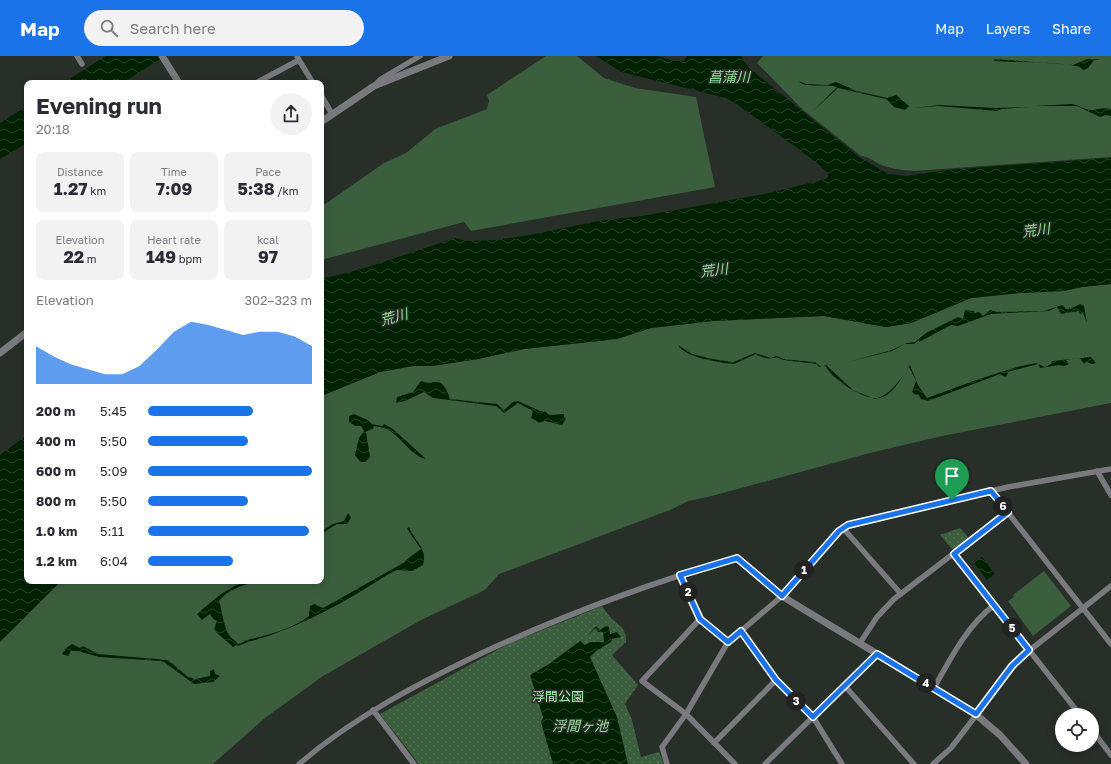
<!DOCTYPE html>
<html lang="en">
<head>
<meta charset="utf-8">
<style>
	:root { --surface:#fff; --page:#f2f2f3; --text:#2b2b33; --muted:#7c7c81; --accent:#1a73e8 }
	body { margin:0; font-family:"Golos Text","Noto Sans JP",sans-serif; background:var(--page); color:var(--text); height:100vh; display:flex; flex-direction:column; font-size:15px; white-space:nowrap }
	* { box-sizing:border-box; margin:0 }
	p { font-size:13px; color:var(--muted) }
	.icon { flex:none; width:22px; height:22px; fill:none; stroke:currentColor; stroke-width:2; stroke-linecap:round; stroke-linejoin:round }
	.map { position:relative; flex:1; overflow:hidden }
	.drawer { position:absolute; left:24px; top:24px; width:300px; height:504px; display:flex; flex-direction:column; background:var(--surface); border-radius:8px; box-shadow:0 2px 10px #0003 }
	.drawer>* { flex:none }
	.tools { position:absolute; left:1055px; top:652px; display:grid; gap:8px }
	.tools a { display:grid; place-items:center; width:44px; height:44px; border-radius:50%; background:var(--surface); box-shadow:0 2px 10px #0003; font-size:20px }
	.pin { position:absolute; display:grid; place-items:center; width:34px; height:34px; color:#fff; margin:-41px -17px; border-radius:50% 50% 50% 0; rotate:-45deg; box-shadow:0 0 4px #0007 }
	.pin .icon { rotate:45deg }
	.km { position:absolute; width:20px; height:20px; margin:-10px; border-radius:50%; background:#222; color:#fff; font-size:11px; line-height:20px; text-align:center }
	.round { display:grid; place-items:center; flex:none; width:42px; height:42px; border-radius:21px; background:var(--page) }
	.overview { display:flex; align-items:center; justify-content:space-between; height:68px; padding:0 12px }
	h1 { font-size:22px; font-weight:700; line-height:30px }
	.stats { display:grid; grid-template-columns:repeat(3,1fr); gap:6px; height:68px; padding:4px 12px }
	.stats div { display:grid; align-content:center; border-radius:8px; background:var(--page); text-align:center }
	.stats b { font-size:17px; font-weight:700 }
	.stats small { font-size:11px; font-weight:400 }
	.stats p { font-size:11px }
	.chart { height:112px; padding:8px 12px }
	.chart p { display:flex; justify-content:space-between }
	.chart svg { width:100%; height:72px; margin-top:4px; fill:var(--accent); opacity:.7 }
	ul { padding:0 12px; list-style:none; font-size:13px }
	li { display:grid; grid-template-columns:64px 48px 1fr; align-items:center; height:30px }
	li i { height:10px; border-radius:5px; background:var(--accent) }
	header { display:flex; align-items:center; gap:24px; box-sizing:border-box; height:56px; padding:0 20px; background:var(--accent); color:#fff }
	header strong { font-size:19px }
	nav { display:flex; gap:22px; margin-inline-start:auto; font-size:14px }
	.search { width:280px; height:36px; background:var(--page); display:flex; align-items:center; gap:10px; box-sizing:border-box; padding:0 14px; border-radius:22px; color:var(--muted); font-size:15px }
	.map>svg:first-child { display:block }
	.green { fill:#3b5e3d }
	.park { fill:url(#park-dots) }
	.water { fill:url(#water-waves) }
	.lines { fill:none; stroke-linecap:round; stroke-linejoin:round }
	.stream { stroke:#002203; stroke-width:1.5 }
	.minor { stroke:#7a797d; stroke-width:5.5 }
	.tertiary { stroke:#7a797d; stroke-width:7 }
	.route-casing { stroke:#fff; stroke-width:8 }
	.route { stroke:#1a73e8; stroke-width:5 }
	.labels { text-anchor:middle; stroke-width:3; stroke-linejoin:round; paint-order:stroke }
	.park-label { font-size:13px; fill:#a7efa9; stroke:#282e28 }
	.water-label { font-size:14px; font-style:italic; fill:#95db97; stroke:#282e28 }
</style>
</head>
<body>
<header>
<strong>Map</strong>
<div class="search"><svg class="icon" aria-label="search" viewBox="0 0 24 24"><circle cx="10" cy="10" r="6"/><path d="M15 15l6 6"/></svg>Search here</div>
<nav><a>Map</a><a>Layers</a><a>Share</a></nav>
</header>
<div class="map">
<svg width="1111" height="708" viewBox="0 0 1111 708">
	<defs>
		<pattern id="park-dots" width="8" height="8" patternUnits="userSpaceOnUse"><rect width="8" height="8" fill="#3b5e3d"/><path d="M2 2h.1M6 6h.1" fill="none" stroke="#567458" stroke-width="1.8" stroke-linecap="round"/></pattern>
		<pattern id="water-waves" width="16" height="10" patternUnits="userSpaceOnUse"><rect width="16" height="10" fill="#002203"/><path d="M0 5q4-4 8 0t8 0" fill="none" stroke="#244127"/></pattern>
	</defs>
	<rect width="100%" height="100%" fill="#282e28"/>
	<path class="green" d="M 546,0 L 577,0 L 604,22 L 635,32 L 696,41 L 715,131 L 471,175 L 464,166 L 321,204 L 321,151 L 384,107 L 406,97 L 435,73 L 487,53 L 489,45 L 487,39 Z
		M 763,0 L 1111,0 L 1111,101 L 914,115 C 903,114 890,113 879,108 C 872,104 869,101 861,100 L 802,53 L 757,7 Z
		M 1111,228 L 1111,347 L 942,380 L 870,397 L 712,440 L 688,445 L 670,454 L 499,518 L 485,534 L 421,564 L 323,620 L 265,662 L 213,708 L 0,708 L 0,586 L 61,525 L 321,525 L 321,340 L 380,316 L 413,310 L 432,310 L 478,303 L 524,293 L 617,283 L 651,272 L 713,265 L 824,260 L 886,271 L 911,267 L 971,242 L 1020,237 L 1064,235 L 1082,231 Z
		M 1044,515 L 1071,550 L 1033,580 L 1008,545 L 1014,541 L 1013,539 Z"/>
	<path class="park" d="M 960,472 L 969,482 L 953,494 L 940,479 Z
		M 602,550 C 605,554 608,559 612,563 C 620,570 627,573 626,586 L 612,599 L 638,629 L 625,648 L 632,664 L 641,701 L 659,696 L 664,708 L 419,708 L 380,658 L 508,588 Z"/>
	<path class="water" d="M 106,0 L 165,0 L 122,27 L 63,27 Z
		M 596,0 L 657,0 L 674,5 L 684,5 L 687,0 L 741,0 L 748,11 L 859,101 L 888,118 L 906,120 L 946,114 L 1111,102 L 1111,228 L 1082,231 L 1064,235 L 1020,237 L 971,242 L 911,267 L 886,271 L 824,260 L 713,265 L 651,272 L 617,283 L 524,293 L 478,303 L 432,310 L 413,310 L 380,316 L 321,340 L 321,223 L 365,212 L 455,182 L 467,185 L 495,184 L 530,179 L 598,165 L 642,160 L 769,137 L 826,123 L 828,121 L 828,117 L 817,107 L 738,49 L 726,42 L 621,16 Z
		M 994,3 L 1073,9 L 1087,3 L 1100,3 L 1094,4 L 1088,12 L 1084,14 C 1081,13 1080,10 1076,10 C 1049,5 1021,7 994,5 Z
		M 798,25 L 806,28 L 827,29 L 836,26 L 857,35 L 887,42 L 896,39 L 909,50 L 905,54 L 894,51 L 886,43 L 838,32 L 813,55 L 837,31 C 825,27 807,33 798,25 Z
		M 1072,48 C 1078,49 1085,54 1091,54 C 1098,54 1103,51 1111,53 L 1111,60 L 1106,59 L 1100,61 L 1077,50 L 1036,50 Z
		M 940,49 L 995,52 L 1029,51 L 1002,53 L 996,55 L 938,50 L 914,52 Z
		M 27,50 L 27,87 L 0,103 L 0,67 Z
		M 1080,248 L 1084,250 L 1087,267 L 1083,257 L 1080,258 L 1079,255 L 1061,258 L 1057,251 L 1049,255 L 991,258 L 958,270 L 951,269 L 919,286 L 919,284 L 914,288 L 905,288 L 892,295 L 848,306 L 826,309 L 853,334 L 875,343 C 891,339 901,323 910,309 L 918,329 L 927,342 L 979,323 L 1017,311 L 1036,307 L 1045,311 L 1051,308 L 1052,305 L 1091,301 L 1096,307 L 1092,308 L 1087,306 L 1084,308 L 1080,302 L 1066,304 L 1069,308 L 1064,310 L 1059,309 L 1040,312 L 1038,308 L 1007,316 L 1008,318 L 1005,321 L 1000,318 L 928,345 L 921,343 L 918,338 L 916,339 L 912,336 L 916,325 L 909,311 C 902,320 895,336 883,341 C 868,348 831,323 825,309 L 819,311 L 817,308 L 783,304 L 777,301 C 770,304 762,302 756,298 L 734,308 C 720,307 684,301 678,289 L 692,298 L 712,303 L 733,306 L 755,297 L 771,302 L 777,300 L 783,303 L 815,306 L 820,310 L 848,306 L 892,294 L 907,287 L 915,286 L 926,277 L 958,261 L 963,263 L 965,254 L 974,255 L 975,257 L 979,256 L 983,260 L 990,254 L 997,256 L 1044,255 L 1062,249 L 1066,253 L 1069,253 L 1069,251 L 1070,253 Z
		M 421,325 C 435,331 441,316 450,343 L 497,348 L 504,354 L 513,346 L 518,345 L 540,355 L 546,356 L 549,359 L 564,358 L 564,361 L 566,363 L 562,369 L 545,365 L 539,367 L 531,362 L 533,355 L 518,347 L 504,357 L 496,350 L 433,342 L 424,336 L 405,345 L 396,347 L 397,341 L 413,336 Z
		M 354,358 L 368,364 L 374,370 L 373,373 L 366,376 L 370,401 L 365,406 L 360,406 L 355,399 L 359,382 L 364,375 L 361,370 L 355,370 L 349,366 L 349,360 Z
		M 384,368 L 393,373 L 426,403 C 410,400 399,376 382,371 Z
		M 27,379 L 27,525 L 61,525 L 0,586 L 0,399 Z
		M 348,457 L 351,462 L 347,468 L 337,468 L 321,478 L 321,475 L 333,468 L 344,465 Z
		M 409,471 C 415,486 428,492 423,509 L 412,515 L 397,514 L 387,519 C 342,548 297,573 245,587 L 244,585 C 266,579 291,574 309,560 L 310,550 L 314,548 L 323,552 L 405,506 L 406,504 L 421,493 L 407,473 Z
		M 982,501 L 995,518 L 987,524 L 974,507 Z
		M 256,525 C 242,530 228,533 219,545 C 222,554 224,572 229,579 C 231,583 236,584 238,588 L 233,591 L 216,576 L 214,573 L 217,565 L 214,564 L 210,558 L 202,564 L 197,558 C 214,544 232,525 256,525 Z
		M 596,570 L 600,574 L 606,570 L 609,571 L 610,578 L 617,576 L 621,581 L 612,583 L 611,586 L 596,595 L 590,601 L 617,661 L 628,708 L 553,708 L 541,666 L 543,661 L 530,619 L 549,608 L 580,585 L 585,589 L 590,586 L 604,586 L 603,576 L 598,576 L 596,572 L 588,579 Z
		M 72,588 L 80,592 L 83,590 L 98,598 L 168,604 L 188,621 L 195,623 L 210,620 L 210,615 L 214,613 L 215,618 L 220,620 L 213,626 L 194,628 L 164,606 L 160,605 L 99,601 L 78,595 L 71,595 L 68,600 L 62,598 L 66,592 Z"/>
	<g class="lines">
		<path class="stream" d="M 373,369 L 383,371
			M 238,589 L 246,586"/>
		<path class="minor" d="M 77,0 L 82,8
			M 299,4 L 313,27
			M 256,27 L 299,4 L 297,0
			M 375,29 L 381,23 L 420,0
			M 321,39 L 332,58
			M 1097,415 L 1111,439
			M 991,435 L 1111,588
			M 843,472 L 901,538
			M 954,498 L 1080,659
			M 680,519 L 700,563 L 728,586
			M 700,563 L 642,625 L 686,658 L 735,708
			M 741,575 L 776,624 L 813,661 L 842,708
			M 860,587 L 877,561 L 894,543 L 1008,456
			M 844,629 L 914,708
			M 934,632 C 951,602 966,571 994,549
			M 373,654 L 414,708
			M 1092,674 L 1111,699
			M 714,687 L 776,624
			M 299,708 C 354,661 417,628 482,597 C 564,559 650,527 737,502
			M 667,708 L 662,691 L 686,658 L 728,586 L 782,540 L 843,472 L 891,458 L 1008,431 L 1111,413
			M 765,708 L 877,598
			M 933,708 L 951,692 L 1020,602 L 1111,530"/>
		<path class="tertiary" d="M 162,0 L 179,27
			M 321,66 L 374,30 L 449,0
			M 0,297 L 27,276
			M 737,502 L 785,542 L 973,656 L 1000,679 L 1026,708"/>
	</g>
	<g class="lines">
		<g class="route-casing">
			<path id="route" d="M 991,435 L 1008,456 L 954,498 L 1029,594 L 1012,610 L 976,658 L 877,598 L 813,661 L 776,624 L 741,575 L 728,586 L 700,563 L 680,519 L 737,502 L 782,540 L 839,475 L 848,469 Z"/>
		</g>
		<use href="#route" class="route"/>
	</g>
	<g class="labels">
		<g class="park-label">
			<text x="558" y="645">浮間公園</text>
		</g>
		<g class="water-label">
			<text x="729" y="26">菖蒲川</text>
			<text transform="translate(1036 174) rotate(-7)" y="5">荒川</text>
			<text transform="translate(714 214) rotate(-7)" y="5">荒川</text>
			<text transform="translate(394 261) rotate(-15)" y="5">荒川</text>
			<text x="580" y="675">浮間ヶ池</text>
		</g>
	</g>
</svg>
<div class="tools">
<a><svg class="icon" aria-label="locate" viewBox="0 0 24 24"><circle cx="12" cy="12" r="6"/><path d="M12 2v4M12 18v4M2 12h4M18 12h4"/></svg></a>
</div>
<div class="pin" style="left:952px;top:444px;background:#1e9e55"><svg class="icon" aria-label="arrive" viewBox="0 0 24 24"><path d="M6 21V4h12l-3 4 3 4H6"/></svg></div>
<b class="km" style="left:804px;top:514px">1</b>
<b class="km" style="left:688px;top:536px">2</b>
<b class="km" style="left:796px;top:645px">3</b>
<b class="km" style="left:926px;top:627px">4</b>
<b class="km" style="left:1012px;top:572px">5</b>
<b class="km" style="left:1003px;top:450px">6</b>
<section class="drawer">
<div class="overview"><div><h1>Evening run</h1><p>20:18</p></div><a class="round"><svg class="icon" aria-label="share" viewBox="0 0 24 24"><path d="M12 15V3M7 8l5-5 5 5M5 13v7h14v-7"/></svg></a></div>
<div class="stats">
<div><p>Distance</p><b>1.27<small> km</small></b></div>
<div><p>Time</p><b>7:09</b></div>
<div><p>Pace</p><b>5:38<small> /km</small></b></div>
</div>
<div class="stats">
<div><p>Elevation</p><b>22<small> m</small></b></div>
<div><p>Heart rate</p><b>149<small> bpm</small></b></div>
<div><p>kcal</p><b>97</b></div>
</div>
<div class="chart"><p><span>Elevation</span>302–323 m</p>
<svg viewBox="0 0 160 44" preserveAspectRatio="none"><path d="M0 44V21L10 27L20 32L30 35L40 38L50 38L60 33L70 23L80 12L90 6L100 8L110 11L120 14L130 12L140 12L150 15L160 21V44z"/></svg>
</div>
<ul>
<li><b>200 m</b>5:45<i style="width:64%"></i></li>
<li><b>400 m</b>5:50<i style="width:61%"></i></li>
<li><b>600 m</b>5:09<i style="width:100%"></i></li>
<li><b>800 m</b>5:50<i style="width:61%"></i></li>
<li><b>1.0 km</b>5:11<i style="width:98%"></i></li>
<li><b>1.2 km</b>6:04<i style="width:52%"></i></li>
</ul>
</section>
</div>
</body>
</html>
